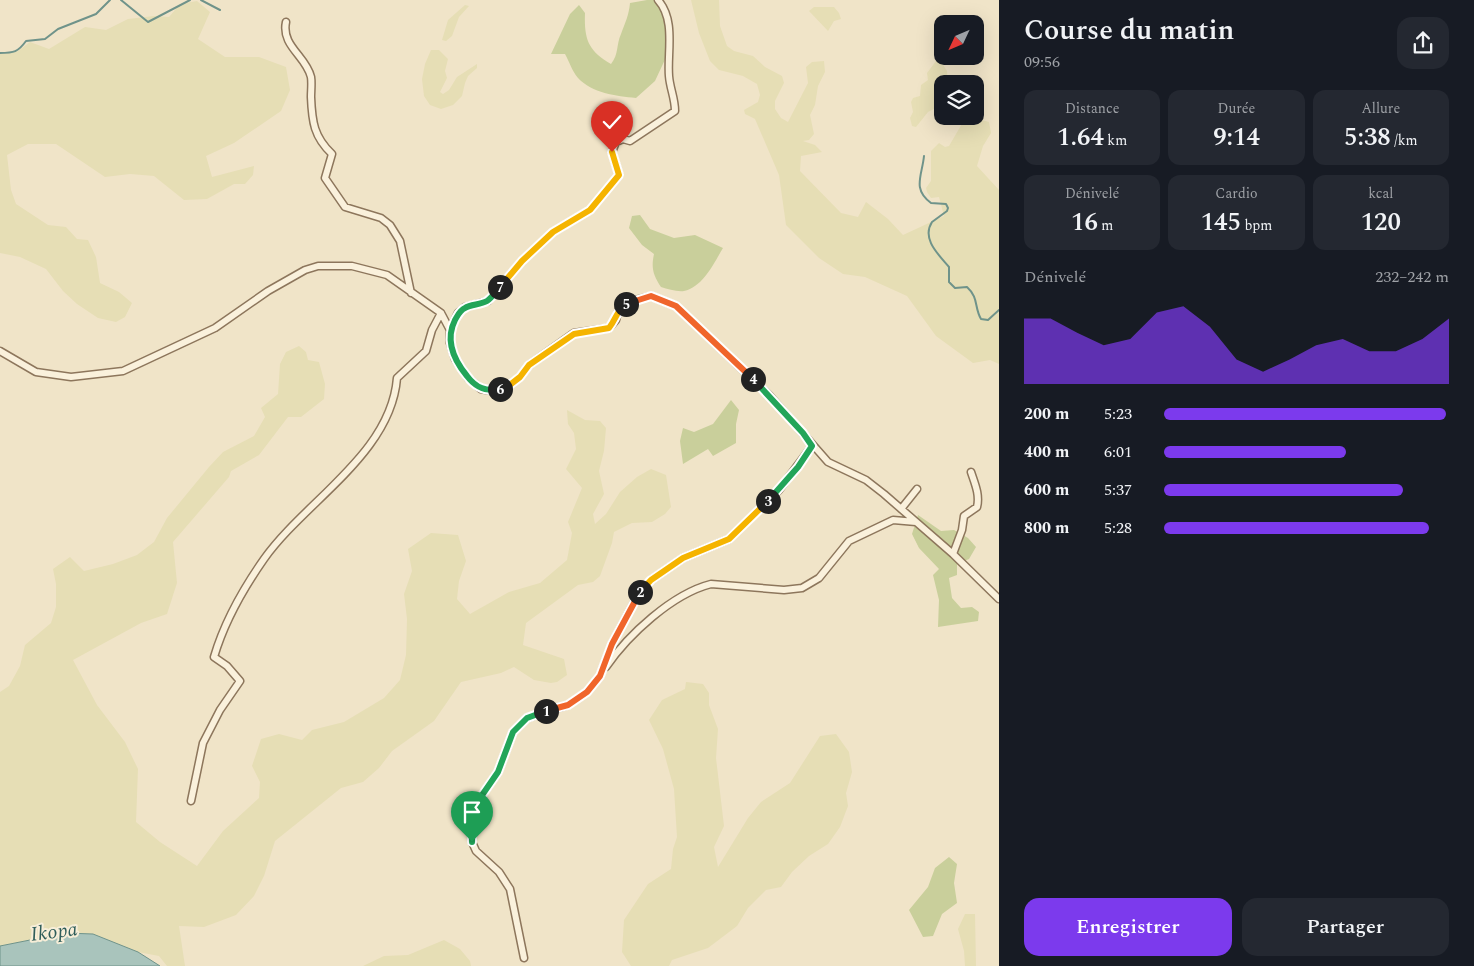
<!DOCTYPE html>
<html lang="fr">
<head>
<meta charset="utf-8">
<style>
	:root { --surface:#171b24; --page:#242831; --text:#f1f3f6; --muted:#9ea1a6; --accent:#7c3aed }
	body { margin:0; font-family:Spectral,serif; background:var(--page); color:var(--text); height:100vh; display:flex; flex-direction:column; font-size:19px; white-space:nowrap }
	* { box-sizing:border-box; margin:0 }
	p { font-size:16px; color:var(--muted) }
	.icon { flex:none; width:28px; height:28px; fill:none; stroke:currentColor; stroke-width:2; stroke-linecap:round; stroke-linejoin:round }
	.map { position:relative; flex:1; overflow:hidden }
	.panel { display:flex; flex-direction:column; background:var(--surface); width:475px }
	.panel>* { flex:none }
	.needle { width:32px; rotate:226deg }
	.fabs { position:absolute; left:934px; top:15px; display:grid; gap:10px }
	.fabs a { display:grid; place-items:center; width:50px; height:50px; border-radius:10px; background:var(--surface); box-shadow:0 5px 20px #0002; font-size:25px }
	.pin { position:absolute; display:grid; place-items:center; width:42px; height:42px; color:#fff; margin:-51px -21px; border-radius:50% 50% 50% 0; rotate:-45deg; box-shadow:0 0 5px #0007 }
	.pin .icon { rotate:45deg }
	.km { position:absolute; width:25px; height:25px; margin:-12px; border-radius:50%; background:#222; color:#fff; font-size:14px; line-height:25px; text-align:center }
	.round { display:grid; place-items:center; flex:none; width:52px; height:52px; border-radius:15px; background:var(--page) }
	.summary { display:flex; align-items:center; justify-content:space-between; height:85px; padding:0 25px }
	h1 { font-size:28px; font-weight:600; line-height:38px }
	.stats { display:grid; grid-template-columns:repeat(3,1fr); gap:8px; height:85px; padding:5px 25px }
	.stats div { display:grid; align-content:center; border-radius:12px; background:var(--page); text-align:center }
	.stats b { font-size:25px; font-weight:600 }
	.stats small { font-size:14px; font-weight:400 }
	.stats p { font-size:14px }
	.chart { height:140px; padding:10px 25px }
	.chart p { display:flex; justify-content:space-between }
	.chart svg { width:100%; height:90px; margin-top:5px; fill:var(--accent); opacity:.7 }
	.button { display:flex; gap:10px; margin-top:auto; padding:10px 25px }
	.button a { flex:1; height:58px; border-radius:15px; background:var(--accent); color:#fff; font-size:20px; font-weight:600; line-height:58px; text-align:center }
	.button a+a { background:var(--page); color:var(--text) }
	ul { padding:0 25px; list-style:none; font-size:16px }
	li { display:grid; grid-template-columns:80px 60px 1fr; align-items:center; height:38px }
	li i { height:12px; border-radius:6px; background:var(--accent) }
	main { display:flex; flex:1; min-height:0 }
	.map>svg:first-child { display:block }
	.farmland { fill:#e6deb5 }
	.green { fill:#c9cf9b }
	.water { fill:#a9c4bc; stroke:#6f938a }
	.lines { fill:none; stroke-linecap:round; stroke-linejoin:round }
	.stream { stroke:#6f938a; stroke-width:2 }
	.minor-casing { stroke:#8d765c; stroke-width:9 }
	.minor { stroke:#faf1dc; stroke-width:6 }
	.split-1-casing { stroke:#fff; stroke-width:10 }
	.split-2-casing { stroke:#fff; stroke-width:10 }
	.split-3-casing { stroke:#fff; stroke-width:10 }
	.split-4-casing { stroke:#fff; stroke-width:10 }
	.split-5-casing { stroke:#fff; stroke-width:10 }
	.split-6-casing { stroke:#fff; stroke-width:10 }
	.split-7-casing { stroke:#fff; stroke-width:10 }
	.split-8-casing { stroke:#fff; stroke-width:10 }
	.split-1 { stroke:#22a559; stroke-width:6 }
	.split-2 { stroke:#f0652b; stroke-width:6 }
	.split-3 { stroke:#f5b400; stroke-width:6 }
	.split-4 { stroke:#22a559; stroke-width:6 }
	.split-5 { stroke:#f0652b; stroke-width:6 }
	.split-6 { stroke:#f5b400; stroke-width:6 }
	.split-7 { stroke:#22a559; stroke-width:6 }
	.split-8 { stroke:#f5b400; stroke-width:6 }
	.labels { text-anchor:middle; stroke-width:4; stroke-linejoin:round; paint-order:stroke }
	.water-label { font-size:20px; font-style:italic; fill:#2f5d5a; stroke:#f7eed8 }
</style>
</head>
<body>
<main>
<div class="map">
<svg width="999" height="966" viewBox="0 0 999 966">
	<rect width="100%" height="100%" fill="#f0e4c8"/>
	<path class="farmland" d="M 691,0 L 719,0 L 720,26 L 727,46 L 734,51 L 753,56 L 765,67 L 782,76 L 784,83 L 775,101 L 775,109 L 781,118 L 788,122 L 808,83 L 806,67 L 812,62 L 824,61 L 825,72 L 818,86 L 815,105 L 810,115 L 814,134 L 809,140 L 803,141 L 815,145 L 822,152 L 801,156 L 800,171 L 841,213 L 858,217 L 866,202 L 888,219 L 903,235 L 944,216 L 939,197 L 931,198 L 927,192 L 926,188 L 931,181 L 931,151 L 939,143 L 945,147 L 949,146 L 963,122 L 978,119 L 989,122 L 991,133 L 983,146 L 977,166 L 999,190 L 999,364 L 990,360 L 973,363 L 936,336 L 907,296 L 865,277 L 843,274 L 819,258 L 786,225 L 779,175 L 755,119 L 745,114 L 744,110 L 758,102 L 760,95 L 757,84 L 743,76 L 719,70 L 710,61 L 699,33 Z
		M 197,1 L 210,12 L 198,39 L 225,57 L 259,57 L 286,67 L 290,90 L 281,111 L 234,143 L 206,156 L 212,177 L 254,166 L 253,175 L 245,184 L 234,184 L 207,199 L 184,200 L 154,176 L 130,174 L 105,177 L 56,144 L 28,144 L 7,155 L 11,190 L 16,204 L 48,225 L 66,227 L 77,239 L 88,240 L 96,257 L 100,283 L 119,292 L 132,303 L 125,317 L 116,322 L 98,318 L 77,304 L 63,291 L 46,269 L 20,257 L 0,253 L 0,54 L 18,51 L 30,42 L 49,49 L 85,27 L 106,30 L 128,19 L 154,16 L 169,17 L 180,4 Z
		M 465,5 L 469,6 L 459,17 L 452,36 L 446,41 L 442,40 L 448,20 Z
		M 814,7 L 834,7 L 839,13 L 841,19 L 834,21 L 828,31 L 809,11 Z
		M 431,50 L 439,50 L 448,59 L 445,71 L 447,78 L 440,92 L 443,94 L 449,90 L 457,77 L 477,64 L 477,68 L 468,76 L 465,83 L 462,96 L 453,105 L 441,109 L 430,105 L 424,96 L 422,79 L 425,64 Z
		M 940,60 L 947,71 L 948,83 L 942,84 L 942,105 L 928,112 L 916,127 L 912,126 L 910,118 L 913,112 L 911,102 L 913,98 L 920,96 L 921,85 L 928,80 L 927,73 L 936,61 Z
		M 299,346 L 306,352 L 308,360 L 319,362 L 325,384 L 324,399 L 301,417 L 288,417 L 259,455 L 231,471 L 229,477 L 173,542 L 177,583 L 167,614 L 141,623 L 73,660 L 97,705 L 125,742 L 138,769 L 136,822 L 160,842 L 197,866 L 223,831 L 259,798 L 260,782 L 252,766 L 261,739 L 279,734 L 302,740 L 312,730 L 344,722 L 384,698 L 400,680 L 406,655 L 407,619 L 404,594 L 412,571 L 408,549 L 431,533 L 458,535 L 466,561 L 459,581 L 457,599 L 470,614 L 509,592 L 540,583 L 567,560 L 572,533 L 568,522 L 582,488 L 566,469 L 576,449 L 574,433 L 568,424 L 567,410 L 585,420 L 600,421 L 606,428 L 604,451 L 599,471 L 604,494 L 593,514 L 595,524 L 606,514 L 620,492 L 637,477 L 651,469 L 666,475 L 671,507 L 665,514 L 652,522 L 632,523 L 614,532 L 612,543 L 600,576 L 593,582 L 578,585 L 526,623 L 523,645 L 564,659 L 567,675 L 557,682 L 551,683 L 534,680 L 514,667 L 501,673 L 461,682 L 434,721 L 392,751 L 379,768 L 363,782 L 341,788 L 275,841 L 264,876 L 254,896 L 236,915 L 204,927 L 179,926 L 185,966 L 167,966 L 159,956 L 138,952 L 93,934 L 65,933 L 0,946 L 0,692 L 9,686 L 20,666 L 25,645 L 51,623 L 56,607 L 56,584 L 53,569 L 70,557 L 84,571 L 113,564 L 137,555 L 154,542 L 167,518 L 209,467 L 223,452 L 254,436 L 265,417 L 261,408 L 278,394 L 280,364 L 286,352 Z
		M 686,682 L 703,684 L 709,693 L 709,705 L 718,729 L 716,758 L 724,826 L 714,847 L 718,867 L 748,818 L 761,802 L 790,783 L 820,736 L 836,734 L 849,752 L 852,772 L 846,793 L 848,806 L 840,827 L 828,844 L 809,856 L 792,872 L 781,887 L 766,890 L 748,908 L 737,926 L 708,948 L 672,960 L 669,966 L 631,966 L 622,952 L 624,920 L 648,884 L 671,869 L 673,849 L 677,837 L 674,789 L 663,749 L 649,720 L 662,700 L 685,689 Z
		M 965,914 L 975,914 L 976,966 L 965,966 L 964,951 L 958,929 Z
		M 444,940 L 460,949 L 470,961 L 471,966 L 363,966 L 384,956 L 408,955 Z"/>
	<path class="green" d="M 647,0 L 662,0 L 671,22 L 669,51 L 655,81 L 636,98 C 616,96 592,93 578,78 C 572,71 569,61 565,54 L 551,54 L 570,14 L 579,5 L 585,13 C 584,39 588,51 611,64 C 619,54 616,45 621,34 C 625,23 629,15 630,3 Z
		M 640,215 L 650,229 L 674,238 L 695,235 L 723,248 C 714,263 703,287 684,291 C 677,292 668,289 661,287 C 653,275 651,268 654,254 L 642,245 L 629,228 L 632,216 Z
		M 731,400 L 739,410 L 736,424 L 736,443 L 713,456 L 708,449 L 683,464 L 680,441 L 683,428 L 694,432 L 713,424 Z
		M 918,515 L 941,531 L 954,530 L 968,538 L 976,547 L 969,559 L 957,564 L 957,575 L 949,578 L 952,598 L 961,608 L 972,607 L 979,612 L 978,621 L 938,627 L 939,600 L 933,575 L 939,569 L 919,548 L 912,534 Z
		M 949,857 L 957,864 L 954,883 L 957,903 L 942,914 L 933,936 L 923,937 L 909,910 L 928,887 L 935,868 Z"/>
	<path class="water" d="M 65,933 L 93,934 L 138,952 L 160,966 L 0,966 L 0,946 Z"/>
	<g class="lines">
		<path class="stream" d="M 121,0 L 148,22 L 190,0
			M 201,0 L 220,10
			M 0,53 C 14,53 18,52 26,41 L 45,39 L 58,29 L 96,14 L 110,0
			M 924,156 C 922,176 912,189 931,203 L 946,204 L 948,208 L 947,211 L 932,222 C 921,239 939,255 949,267 L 949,282 L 955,288 L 967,287 C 979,298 974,307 981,319 L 988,320 L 999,310"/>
		<g class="minor-casing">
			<path id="minor" d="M 286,22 C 281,46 306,56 311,77 C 312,83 311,91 311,97 C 312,122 314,137 332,154 L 325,178 L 345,207 L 381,218 L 390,225 L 400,241 L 411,293
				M 450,330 L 458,313 L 465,307 L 488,301 L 522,261 L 553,232 L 590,210 L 619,175 L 612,152 L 616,142 L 623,139 L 630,141 L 675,111 C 675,98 670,89 669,76 C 667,53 676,20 658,0
				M 0,351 L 36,372 L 71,377 L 123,371 L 215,328 L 268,291 L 305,270 L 318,266 L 352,266 L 387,275 L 441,313 L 450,330 L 450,343 L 455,359 L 468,378 L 481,389 L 492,391 L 507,387 L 520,377 L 529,365 L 574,333 L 609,328 L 616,320 L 619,308 L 631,301 L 651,296 L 676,306 L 769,395 L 828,462 L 866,480 L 884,494 L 953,554 L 999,599
				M 901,509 L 917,489
				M 953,554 L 962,530 L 964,516 L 977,507 C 980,495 975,484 971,472
				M 606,667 C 628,635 672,594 711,584 L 784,590 L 802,588 L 819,578 L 849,541 L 893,520 L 916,522
				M 191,801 L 203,743 L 220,710 L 240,681 L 227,666 L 214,657 C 224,623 243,589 264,559 C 305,501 391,454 397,378 L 426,351 L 432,330 L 441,313
				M 524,958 L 510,889 L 499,872 L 476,851 L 472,842 L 472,826 L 478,801 L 498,772 L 513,732 L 527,718 L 568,705 L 587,692 L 600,676 L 612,644 L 639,593 L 651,580 L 683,558 L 729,539 L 779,490 L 812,446"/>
		</g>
		<use href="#minor" class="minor"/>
	</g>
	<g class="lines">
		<g class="split-1-casing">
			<path id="split-1" d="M 472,842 L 472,826 L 478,801 L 498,772 L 513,732 L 527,718 L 546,711"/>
		</g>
		<g class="split-2-casing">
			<path id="split-2" d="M 546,711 L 568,705 L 587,692 L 600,676 L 612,644 L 640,592"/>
		</g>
		<g class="split-3-casing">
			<path id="split-3" d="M 640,592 L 651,580 L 683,558 L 729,539 L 768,501"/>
		</g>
		<g class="split-4-casing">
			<path id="split-4" d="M 753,379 L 803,433 L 812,446 L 798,467 L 768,501"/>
		</g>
		<g class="split-5-casing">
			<path id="split-5" d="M 626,304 L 651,296 L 676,306 L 753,379"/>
		</g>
		<g class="split-6-casing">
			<path id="split-6" d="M 500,389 L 507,387 L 520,377 L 529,365 L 574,334 L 609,328 C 616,319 617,310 626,304"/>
		</g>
		<g class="split-7-casing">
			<path id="split-7" d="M 500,287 C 496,291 492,298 487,301 C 480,305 471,304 465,308 C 460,310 458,315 455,320 C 445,340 453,359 467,376 C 476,388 486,392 500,389"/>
		</g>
		<g class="split-8-casing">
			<path id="split-8" d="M 500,287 L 522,261 L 553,232 L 590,210 L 619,175 L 612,152"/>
		</g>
		<use href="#split-1" class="split-1"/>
		<use href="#split-2" class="split-2"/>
		<use href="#split-3" class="split-3"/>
		<use href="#split-4" class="split-4"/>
		<use href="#split-5" class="split-5"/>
		<use href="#split-6" class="split-6"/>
		<use href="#split-7" class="split-7"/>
		<use href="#split-8" class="split-8"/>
	</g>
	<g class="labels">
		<g class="water-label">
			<text transform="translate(54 931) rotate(-7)" y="7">Ikopa</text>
		</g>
	</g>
</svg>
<div class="fabs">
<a><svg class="needle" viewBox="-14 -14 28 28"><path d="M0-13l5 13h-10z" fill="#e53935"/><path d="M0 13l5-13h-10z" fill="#9ea1a6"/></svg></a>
<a><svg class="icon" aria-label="layers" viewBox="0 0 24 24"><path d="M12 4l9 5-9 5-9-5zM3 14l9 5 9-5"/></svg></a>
</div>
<div class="pin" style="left:472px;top:842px;background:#1e9e55"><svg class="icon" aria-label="arrive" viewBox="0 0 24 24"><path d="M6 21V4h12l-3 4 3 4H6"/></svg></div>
<div class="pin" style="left:612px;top:152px;background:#d93025"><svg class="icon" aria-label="check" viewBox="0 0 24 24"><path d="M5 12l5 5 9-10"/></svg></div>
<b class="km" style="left:546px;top:711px">1</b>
<b class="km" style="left:640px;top:592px">2</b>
<b class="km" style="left:768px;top:501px">3</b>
<b class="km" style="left:753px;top:379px">4</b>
<b class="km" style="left:626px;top:304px">5</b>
<b class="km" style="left:500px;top:389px">6</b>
<b class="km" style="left:500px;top:287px">7</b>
</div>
<section class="panel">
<div class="summary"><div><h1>Course du matin</h1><p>09:56</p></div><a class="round"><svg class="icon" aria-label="share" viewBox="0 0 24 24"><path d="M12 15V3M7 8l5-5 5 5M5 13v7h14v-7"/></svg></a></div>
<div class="stats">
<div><p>Distance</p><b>1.64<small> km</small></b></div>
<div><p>Durée</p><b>9:14</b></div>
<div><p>Allure</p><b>5:38<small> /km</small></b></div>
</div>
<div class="stats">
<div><p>Dénivelé</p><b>16<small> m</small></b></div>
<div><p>Cardio</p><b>145<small> bpm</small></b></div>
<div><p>kcal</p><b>120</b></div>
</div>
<div class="chart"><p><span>Dénivelé</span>232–242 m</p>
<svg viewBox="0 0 160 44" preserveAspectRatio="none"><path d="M0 44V12L10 12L20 19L30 25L40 22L50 9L60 6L70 16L80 32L90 38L100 32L110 25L120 22L130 28L140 28L150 22L160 12V44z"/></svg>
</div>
<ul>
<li><b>200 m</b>5:23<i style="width:99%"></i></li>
<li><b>400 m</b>6:01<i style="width:64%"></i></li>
<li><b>600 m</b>5:37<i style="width:84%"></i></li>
<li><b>800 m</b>5:28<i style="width:93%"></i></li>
</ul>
<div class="button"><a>Enregistrer</a><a>Partager</a></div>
</section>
</main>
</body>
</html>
